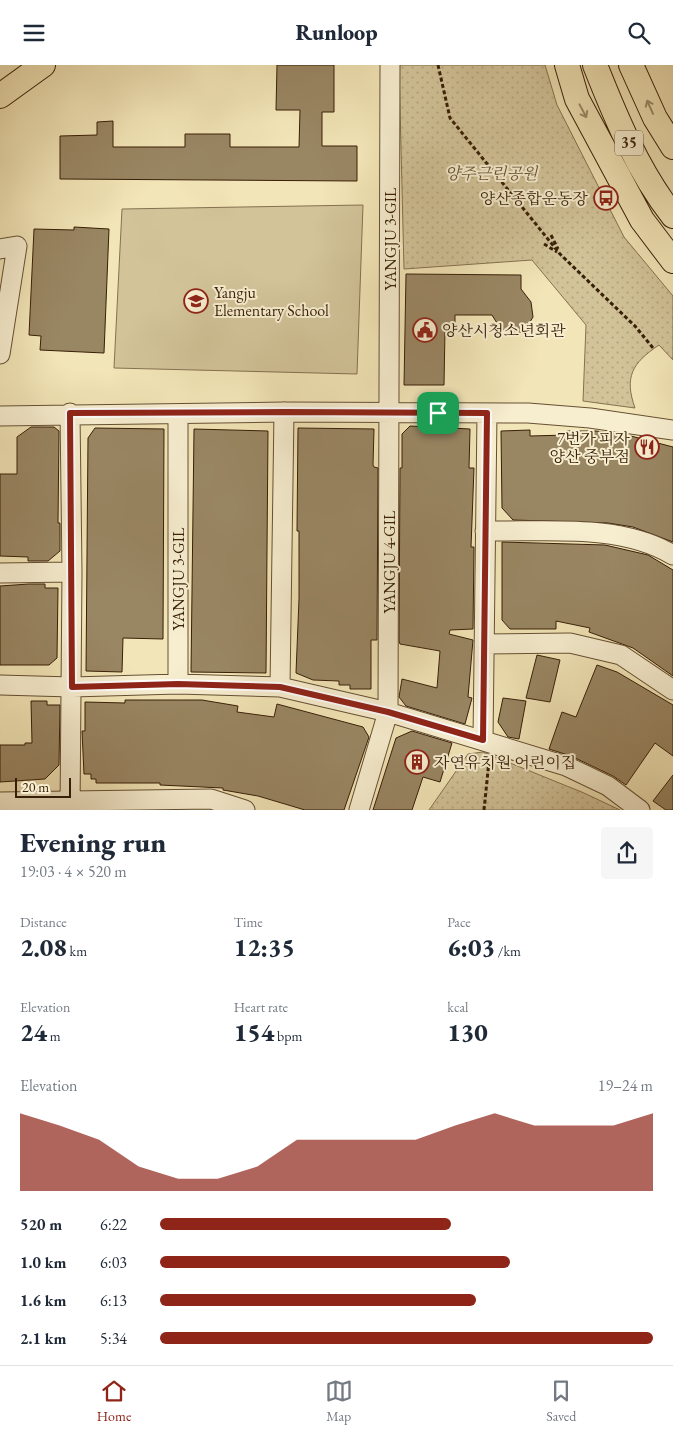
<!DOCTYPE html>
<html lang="en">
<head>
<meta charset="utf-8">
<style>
	:root { --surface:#fff; --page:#f6f6f7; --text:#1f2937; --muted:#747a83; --line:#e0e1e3; --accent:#8f2418 }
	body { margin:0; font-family:"EB Garamond","Noto Serif KR",serif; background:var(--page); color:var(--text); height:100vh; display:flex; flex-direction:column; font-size:19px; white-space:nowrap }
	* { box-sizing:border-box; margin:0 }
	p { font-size:16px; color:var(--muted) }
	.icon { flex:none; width:28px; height:28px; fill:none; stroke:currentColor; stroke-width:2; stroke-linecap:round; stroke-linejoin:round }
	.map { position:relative; height:745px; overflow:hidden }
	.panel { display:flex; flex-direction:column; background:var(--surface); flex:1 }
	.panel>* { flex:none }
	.scale { position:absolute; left:15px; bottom:12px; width:56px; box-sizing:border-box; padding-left:5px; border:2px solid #381f07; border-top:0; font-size:14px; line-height:18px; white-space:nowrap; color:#381f07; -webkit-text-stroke:4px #f7eed0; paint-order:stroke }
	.pin { position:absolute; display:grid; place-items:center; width:42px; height:42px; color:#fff; margin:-21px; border-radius:10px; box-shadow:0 2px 8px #0006 }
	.round { display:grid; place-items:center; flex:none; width:52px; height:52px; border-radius:5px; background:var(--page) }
	.head { display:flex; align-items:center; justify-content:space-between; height:85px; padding:0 20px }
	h1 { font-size:28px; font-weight:800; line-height:38px }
	.metrics { display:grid; grid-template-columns:repeat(3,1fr); gap:8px; height:85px; padding:5px 20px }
	.metrics div { display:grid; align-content:center }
	.metrics b { font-size:25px; font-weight:800 }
	.metrics small { font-size:14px; font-weight:400 }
	.metrics p { font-size:14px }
	.chart { height:140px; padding:10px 20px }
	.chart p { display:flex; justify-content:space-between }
	.chart svg { width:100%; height:90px; margin-top:5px; fill:var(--accent); opacity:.7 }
	ul { padding:0 20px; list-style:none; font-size:16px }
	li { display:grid; grid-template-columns:80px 60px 1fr; align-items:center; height:38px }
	li i { height:12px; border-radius:6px; background:var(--accent) }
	header { display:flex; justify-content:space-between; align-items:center; height:65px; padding:0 20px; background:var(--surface); font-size:22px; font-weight:800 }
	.tab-bar { display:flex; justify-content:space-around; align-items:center; height:70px; border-top:1px solid var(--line); background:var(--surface); font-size:14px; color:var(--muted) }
	.tab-bar a { display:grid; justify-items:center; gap:2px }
	.tab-bar .current { color:var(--accent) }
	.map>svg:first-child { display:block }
	.park { fill:url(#park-dots); stroke:#857150 }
	.pitch { fill:#d2c399; stroke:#857150 }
	.building { fill:#998663; stroke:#381f07 }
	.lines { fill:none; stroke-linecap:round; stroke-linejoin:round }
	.minor-casing { stroke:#665033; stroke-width:21 }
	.major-casing { stroke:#381f07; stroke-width:26 }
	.path { stroke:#381f07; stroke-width:3; stroke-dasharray:4 2.5; stroke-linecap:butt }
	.minor { stroke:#f7eed0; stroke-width:19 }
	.major { stroke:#f2e5b7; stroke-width:24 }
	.oneway { stroke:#9e8c68 }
	.route-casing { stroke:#fff; stroke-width:10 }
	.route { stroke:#8f2418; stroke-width:6 }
	.labels { text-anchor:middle; stroke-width:4; stroke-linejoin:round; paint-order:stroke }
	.shield { fill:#f7eed0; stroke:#715d43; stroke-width:1 }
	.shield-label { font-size:15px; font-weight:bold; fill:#381f07 }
	.park-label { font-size:16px; font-style:italic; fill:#665033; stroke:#f7eed0 }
	.poi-label { font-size:16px; fill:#381f07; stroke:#f7eed0; text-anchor:start }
	.street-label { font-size:16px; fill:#381f07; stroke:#f7eed0 }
</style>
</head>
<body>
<header><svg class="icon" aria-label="menu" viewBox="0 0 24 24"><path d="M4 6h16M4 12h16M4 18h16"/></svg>Runloop<svg class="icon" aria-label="search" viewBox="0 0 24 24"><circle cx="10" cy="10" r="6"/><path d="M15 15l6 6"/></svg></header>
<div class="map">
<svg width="673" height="745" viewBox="0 0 673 745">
	<defs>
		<pattern id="park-dots" width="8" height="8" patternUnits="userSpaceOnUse" patternTransform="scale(1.25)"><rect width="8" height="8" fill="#d2c399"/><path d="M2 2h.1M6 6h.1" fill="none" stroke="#b5a782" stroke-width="1.8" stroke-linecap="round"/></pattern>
	</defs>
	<rect width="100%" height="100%" fill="#f2e5b7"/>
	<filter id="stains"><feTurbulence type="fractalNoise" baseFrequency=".004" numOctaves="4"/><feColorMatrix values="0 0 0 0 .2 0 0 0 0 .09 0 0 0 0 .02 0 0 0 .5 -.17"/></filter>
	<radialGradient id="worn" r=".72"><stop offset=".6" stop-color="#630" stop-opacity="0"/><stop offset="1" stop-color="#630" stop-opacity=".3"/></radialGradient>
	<path class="park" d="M 399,0 L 545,0 L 557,40 L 624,172 L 673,231 L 673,295 L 659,280 C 632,298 624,312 635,343 L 583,336 L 586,260 L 532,195 L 404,204 Z
		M 483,687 L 584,728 L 620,745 L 429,745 L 468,689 Z"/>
	<path class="pitch" d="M 363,140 L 357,309 L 114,303 L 122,144 Z"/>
	<path class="building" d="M 277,0 L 334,0 L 334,47 L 322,47 L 322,81 L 357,81 L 357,116 L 60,114 L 60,71 L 97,70 L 97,57 L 113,56 L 113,82 L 185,82 L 185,69 L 230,69 L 230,82 L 299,82 L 300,45 L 276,45 Z
		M 74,162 L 109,164 L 104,288 L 40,285 L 41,271 L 29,270 L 34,164 L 74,165 Z
		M 406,209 L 521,210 L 521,224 L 531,237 L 533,252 L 525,265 L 516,270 L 500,263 L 492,250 L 455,250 L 455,264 L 445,264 L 444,320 L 404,320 Z
		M 410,361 L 470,364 L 469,403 L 474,403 L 471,482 L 474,482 L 473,564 L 450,565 L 449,569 L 473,575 L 468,632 L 472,633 L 465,659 L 406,641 L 399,632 L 402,614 L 437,623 L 440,586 L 400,579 L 399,576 L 400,403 L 402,403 L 402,369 Z
		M 31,362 L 54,362 L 59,366 L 58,458 L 60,458 L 60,486 L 48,496 L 28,496 L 28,492 L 0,491 L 0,409 L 17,409 L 17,372 Z
		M 95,363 L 164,364 L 163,574 L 123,573 L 122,607 L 86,606 L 88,373 Z
		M 298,363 L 374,364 L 373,400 L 374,402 L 378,403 L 377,575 L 371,575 L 371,624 L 350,624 L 350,620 L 339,620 L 339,616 L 313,615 L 296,608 L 299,534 L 299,466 L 297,466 Z
		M 194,364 L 268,366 L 266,608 L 191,607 Z
		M 530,365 L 530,371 L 567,370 L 567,366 L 596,366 L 627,370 L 673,382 L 673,477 L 633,462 L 608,458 L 513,455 L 502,443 L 501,366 Z
		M 502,477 L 605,480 L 648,490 L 673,505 L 673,611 L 633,583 L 589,567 L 590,563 L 556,556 L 556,564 L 510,564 L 502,555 Z
		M 29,519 L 45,519 L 45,523 L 58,523 L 57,593 L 49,600 L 0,600 L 0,521 Z
		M 537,590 L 560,595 L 550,637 L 526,633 Z
		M 597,600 L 617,607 L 673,640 L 673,691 L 655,678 L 626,720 L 613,711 L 571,691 L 549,684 L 562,647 L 576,652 Z
		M 503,633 L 526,636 L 519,674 L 508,672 L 498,657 Z
		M 125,635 L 202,635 L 238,641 L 237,647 L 274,652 L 277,639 L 363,662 L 369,672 L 344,745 L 305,745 L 258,731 L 223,725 L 223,723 L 160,720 L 160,718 L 96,718 L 96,714 L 91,714 L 91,709 L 84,709 L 82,666 L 85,666 L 85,637 L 125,638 Z
		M 31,636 L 47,636 L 47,640 L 60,640 L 59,700 L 45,714 L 0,717 L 0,680 L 25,680 L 25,678 L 32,678 Z
		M 412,666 L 452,678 L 440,717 L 423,712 L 412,745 L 373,745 L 396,673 Z
		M 673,710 L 673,745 L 666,745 L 653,736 Z"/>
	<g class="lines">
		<g class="minor-casing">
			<path id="minor" d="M 0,184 L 17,181 L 0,289
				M 178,349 L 178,619
				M 0,351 L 284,347 L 528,348 L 590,353 L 673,365
				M 485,466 C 545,467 620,458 673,490
				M 0,508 L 72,507
				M 484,579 L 570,578 L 621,590 L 673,625
				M 0,620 L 72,622 L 178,619 L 280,622 L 388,647 L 566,701 L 608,721 L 640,745
				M 280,622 L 284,347
				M 483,675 L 487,348
				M 0,737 L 211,734 L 245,745
				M 70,745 L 72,507 L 70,348
				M 359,745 L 388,647 L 390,0"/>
		</g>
		<g class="major-casing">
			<path id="major" d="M 567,0 L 577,34 L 642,155 L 673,196
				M 595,0 C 616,53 638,106 673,151
				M 631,0 L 655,53 L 673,82
				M 0,31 L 43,0"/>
		</g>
		<path class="path" d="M 438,0 L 450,53 L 560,189 L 635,261 L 653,283
			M 551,170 L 558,184
			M 544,179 L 557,187
			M 484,745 L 489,696"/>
		<use href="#minor" class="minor"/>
		<use href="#major" class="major"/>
	</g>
	<defs><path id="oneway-shaft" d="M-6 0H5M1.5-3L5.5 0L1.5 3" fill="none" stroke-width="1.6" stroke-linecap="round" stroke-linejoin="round" transform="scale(1.25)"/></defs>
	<g class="oneway">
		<use href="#oneway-shaft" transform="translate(650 42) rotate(-114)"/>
		<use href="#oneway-shaft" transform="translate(583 46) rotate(62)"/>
	</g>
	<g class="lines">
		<g class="route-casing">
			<path id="route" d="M 284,347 L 487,348 L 483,675 L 388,647 L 280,622 L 178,619 L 72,622 L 70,348 Z"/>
		</g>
		<use href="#route" class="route"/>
	</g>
	<defs>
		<g id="bus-ring" transform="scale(1.25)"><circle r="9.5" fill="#f7eed0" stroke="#8f2418" stroke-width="1.5"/><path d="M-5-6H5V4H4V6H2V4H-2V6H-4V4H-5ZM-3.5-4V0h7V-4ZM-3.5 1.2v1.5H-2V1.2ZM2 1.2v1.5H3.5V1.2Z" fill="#8f2418"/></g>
		<g id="school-ring" transform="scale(1.25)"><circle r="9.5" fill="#f7eed0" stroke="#8f2418" stroke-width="1.5"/><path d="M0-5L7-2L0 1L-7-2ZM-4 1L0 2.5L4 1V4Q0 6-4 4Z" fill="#8f2418"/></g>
		<g id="civic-ring" transform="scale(1.25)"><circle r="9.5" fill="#f7eed0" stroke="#8f2418" stroke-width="1.5"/><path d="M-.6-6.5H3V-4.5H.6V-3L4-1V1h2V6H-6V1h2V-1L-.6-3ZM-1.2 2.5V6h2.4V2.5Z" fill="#8f2418"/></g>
		<g id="restaurant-ring" transform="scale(1.25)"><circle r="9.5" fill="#f7eed0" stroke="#8f2418" stroke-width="1.5"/><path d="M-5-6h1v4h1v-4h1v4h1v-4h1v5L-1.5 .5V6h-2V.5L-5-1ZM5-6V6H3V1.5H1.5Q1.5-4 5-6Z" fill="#8f2418"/></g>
		<g id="building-ring" transform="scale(1.25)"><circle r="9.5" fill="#f7eed0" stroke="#8f2418" stroke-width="1.5"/><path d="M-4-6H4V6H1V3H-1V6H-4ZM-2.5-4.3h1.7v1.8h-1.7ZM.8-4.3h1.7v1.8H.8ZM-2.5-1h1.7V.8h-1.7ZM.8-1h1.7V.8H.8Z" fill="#8f2418"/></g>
	</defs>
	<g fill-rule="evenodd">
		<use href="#bus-ring" x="606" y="133"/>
		<use href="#school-ring" x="196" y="236"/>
		<use href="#civic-ring" x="425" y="265"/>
		<use href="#restaurant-ring" x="647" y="382"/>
		<use href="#building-ring" x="417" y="697"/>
	</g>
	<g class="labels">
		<rect class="shield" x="615" y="65.5" width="28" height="25" rx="4"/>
		<g class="shield-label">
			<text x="629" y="83">35</text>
		</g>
		<g class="park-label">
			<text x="491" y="114">양주근린공원</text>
		</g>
		<g class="poi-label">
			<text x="588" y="139" text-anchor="end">양산종합운동장</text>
			<text x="214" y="233">Yangju<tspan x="214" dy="18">Elementary School</tspan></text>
			<text x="442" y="271">양산시청소년회관</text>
			<text x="630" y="379" text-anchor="end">7번가 피자<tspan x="630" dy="18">양산 중부점</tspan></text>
			<text x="434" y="703">자연유치원 어린이집</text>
		</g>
		<g class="street-label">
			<text transform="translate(390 174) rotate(-90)" y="6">YANGJU 3-GIL</text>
			<text transform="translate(389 497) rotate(-90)" y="6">YANGJU 4-GIL</text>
			<text transform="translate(178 514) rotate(-90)" y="6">YANGJU 3-GIL</text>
		</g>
	</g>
	<rect width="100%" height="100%" filter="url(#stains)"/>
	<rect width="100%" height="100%" fill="url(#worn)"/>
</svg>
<div class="scale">20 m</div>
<div class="pin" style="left:438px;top:348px;background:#1e9e55"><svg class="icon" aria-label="arrive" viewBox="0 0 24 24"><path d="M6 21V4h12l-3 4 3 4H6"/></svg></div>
</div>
<section class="panel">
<div class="head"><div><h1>Evening run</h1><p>19:03 · 4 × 520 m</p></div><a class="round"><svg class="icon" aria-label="share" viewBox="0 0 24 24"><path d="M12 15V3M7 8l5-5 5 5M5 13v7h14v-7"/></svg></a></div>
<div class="metrics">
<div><p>Distance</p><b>2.08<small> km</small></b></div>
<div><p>Time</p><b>12:35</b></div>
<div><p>Pace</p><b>6:03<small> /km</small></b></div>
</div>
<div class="metrics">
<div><p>Elevation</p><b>24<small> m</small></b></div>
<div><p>Heart rate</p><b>154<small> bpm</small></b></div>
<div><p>kcal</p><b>130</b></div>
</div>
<div class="chart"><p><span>Elevation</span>19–24 m</p>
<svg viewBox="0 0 160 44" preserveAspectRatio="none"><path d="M0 44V6L10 12L20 19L30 32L40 38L50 38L60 32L70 19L80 19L90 19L100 19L110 12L120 6L130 12L140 12L150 12L160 6V44z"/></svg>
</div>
<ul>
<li><b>520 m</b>6:22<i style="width:59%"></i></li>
<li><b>1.0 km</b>6:03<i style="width:71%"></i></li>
<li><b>1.6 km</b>6:13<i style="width:64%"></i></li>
<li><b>2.1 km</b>5:34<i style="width:100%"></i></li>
</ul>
</section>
<nav class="tab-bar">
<a class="current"><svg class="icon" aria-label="home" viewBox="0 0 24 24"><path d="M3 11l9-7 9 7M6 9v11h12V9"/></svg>Home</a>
<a><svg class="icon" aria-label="map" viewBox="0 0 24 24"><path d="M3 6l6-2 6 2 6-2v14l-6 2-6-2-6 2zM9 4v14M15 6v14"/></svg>Map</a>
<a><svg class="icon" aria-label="saved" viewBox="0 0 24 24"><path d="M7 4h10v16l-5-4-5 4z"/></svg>Saved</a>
</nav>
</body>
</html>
